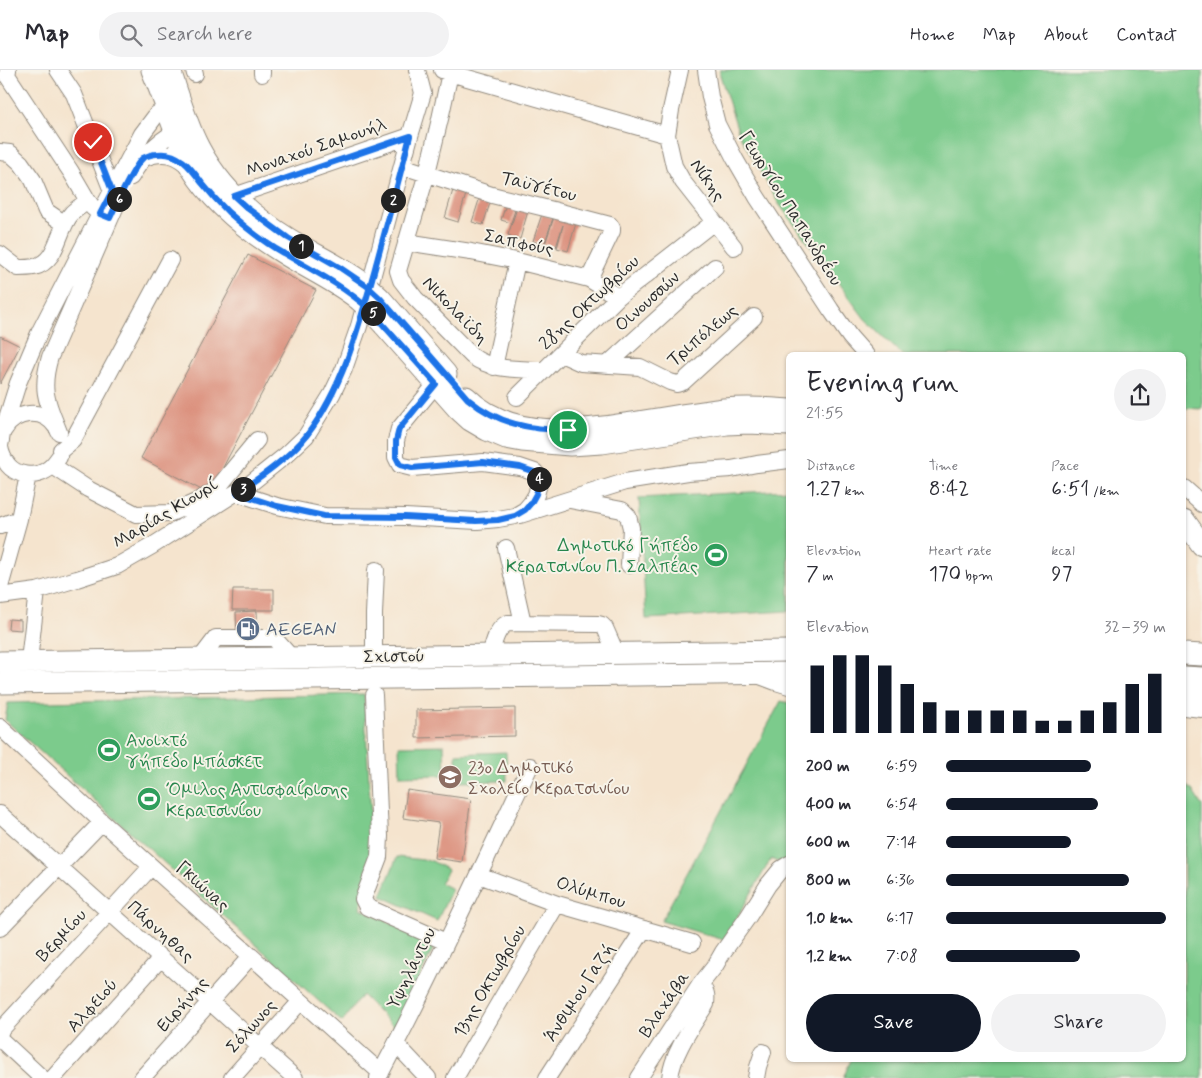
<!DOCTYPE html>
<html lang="en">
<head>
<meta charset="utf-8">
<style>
	:root { --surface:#fff; --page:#f2f2f3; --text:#2b2b33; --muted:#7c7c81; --line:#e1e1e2; --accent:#111827 }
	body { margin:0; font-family:Mynerve,sans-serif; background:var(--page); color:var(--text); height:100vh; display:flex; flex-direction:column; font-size:19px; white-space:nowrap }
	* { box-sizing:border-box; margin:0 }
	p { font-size:16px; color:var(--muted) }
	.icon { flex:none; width:28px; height:28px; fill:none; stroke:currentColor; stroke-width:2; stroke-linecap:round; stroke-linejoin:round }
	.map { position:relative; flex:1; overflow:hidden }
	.details { position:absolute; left:786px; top:282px; width:400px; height:710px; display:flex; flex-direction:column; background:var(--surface); border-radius:8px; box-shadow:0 1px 4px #0004 }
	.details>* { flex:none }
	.pin { position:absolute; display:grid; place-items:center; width:42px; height:42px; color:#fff; margin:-21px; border:2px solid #fff; border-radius:50%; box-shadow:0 1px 5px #0007 }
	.km { position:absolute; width:25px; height:25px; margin:-12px; border-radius:50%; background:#222; color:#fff; font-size:14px; line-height:25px; text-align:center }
	.round { display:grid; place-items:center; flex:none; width:52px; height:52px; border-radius:26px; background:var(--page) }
	.summary { display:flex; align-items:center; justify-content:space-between; height:85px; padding:0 20px }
	h1 { font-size:28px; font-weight:600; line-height:38px }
	.figures { display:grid; grid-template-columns:repeat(3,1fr); gap:8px; height:85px; padding:5px 20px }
	.figures div { display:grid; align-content:center }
	.figures b { font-size:21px; font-weight:600 }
	.figures small { font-size:14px; font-weight:400 }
	.figures p { font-size:14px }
	.chart { height:140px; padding:10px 20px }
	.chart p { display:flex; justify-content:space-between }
	.chart svg { width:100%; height:90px; margin-top:5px; stroke:var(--accent); stroke-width:6 }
	.cta { display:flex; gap:10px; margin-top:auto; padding:10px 20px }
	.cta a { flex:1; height:58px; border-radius:30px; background:var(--accent); color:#fff; font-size:20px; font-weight:600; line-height:58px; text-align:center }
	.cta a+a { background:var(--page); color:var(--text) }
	ul { padding:0 20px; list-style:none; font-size:16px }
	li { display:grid; grid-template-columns:80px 60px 1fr; align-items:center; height:38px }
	li i { height:12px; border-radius:6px; background:var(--accent) }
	header { display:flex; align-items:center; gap:30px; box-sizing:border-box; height:70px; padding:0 25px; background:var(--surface); border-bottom:1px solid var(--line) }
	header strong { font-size:24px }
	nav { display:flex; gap:28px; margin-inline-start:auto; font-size:18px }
	.search { width:350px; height:45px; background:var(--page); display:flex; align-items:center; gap:12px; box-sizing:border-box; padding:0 18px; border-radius:28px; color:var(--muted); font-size:19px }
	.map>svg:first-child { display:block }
	.green { fill:#7bcb8c; stroke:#537b5c }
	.building { fill:#dc917e }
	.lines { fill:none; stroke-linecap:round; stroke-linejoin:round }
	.minor-casing { stroke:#90887c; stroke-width:18 }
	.major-casing { stroke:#90887c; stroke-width:23 }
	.minor { stroke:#fff; stroke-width:16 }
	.major { stroke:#fff; stroke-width:21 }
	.major-bridge-casing { stroke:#90887c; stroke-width:23; stroke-linecap:butt }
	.major-bridge { stroke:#fff; stroke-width:21 }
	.route-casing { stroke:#fff; stroke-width:10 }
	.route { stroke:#1a73e8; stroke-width:6 }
	.labels { text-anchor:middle; stroke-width:4; stroke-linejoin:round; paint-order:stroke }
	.street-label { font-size:18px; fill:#2b2b2b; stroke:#f7f3e8 }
	.leisure-label { font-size:18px; fill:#27864d; stroke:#f7f3e8; text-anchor:start }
	.service-label { font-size:18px; fill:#4e5e75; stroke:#f7f3e8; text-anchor:start }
	.education-label { font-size:18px; fill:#785e54; stroke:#f7f3e8; text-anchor:start }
</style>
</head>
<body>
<header>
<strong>Map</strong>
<div class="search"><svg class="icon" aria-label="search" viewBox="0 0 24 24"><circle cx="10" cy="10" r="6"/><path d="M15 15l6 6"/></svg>Search here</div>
<nav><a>Home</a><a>Map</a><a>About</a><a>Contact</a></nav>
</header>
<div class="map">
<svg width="1202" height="1008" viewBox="0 0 1202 1008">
	<rect width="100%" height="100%" fill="#f7f3e8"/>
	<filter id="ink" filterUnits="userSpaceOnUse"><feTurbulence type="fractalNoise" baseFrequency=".02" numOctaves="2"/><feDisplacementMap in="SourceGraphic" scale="10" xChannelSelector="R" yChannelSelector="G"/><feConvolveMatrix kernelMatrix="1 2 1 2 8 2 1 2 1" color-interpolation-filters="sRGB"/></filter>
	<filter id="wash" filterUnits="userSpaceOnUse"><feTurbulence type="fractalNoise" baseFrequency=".0096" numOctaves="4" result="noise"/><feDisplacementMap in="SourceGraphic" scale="20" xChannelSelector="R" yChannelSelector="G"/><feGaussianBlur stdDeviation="1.12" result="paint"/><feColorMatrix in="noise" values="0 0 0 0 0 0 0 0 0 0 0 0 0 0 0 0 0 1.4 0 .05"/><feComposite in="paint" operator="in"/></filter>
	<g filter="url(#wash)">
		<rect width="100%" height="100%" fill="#f5e4ce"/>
		<path class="green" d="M 720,0 L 1202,0 L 1202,339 L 1184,338 L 1184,285 L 902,285 L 865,249 L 779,134 L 739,64 L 720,5 Z
			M 789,420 L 789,541 L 646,549 L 639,428 Z
			M 364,624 L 373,783 L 360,838 L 435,875 L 395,958 L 362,925 L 342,952 L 5,650 L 8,633 Z
			M 781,631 L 789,633 L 789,797 L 771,789 L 724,870 L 661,851 Z
			M 444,675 L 445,705 L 400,706 L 399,676 Z
			M 506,682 L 507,711 L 457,712 L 456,684 Z
			M 1184,714 L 1192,720 L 1202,736 L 1202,1008 L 843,1008 L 851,990 L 1184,990 Z
			M 397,787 L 432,791 L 448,800 L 440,813 L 452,819 L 437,851 L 381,826 Z"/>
		<g id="blocks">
			<path class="building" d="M 453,120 L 466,124 L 458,152 L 445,148 Z
				M 480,127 L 491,130 L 483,155 L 472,152 Z
				M 506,134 L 516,137 L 511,153 L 501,150 Z
				M 517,138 L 528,141 L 520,169 L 508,165 Z
				M 542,144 L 553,148 L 544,175 L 533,171 Z
				M 554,147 L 576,153 L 568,181 L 557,178 L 563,155 L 556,177 L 545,174 Z
				M 248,185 L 316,220 L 209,424 L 141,388 Z
				M 0,266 L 20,276 L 0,314 Z
				M 233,519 L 274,519 L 274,540 L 232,540 Z
				M 257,541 L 258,571 L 237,572 L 236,542 Z
				M 9,549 L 21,550 L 21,560 L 8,559 Z
				M 515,638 L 515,666 L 416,668 L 416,640 Z
				M 407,720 L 471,729 L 462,792 L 434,788 L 439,753 L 403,748 Z"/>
		</g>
	</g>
	<g filter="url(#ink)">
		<use href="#blocks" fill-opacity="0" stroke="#90887c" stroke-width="1"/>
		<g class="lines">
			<g class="minor-casing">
				<path id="minor" d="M 8,0 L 7,5 L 71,102 L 88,131 L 93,138 L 100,144 L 108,147
					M 58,0 L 74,24 L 112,121
					M 194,0 L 195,4
					M 442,0 L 450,3 L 667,65
					M 680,0 L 671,40 L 667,65 L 674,96 L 683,112 L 734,177
					M 706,0 L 710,27 L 717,54 L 735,89 L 757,127 L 831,240 L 850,267 L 866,285
					M 450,3 L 440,49 L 427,103 L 398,201 L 401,210 L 415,228 L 472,286 C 491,301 520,299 544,300
					M 262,4 L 262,0
					M 0,82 L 10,83 L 21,93 L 33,110 L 46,141 L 65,154
					M 144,88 C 165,80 176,84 192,99
					M 402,96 L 492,125 L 553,140 L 610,155 L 612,158 L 612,161 L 589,209
					M 131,107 C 143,85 162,67 185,57
					M 234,126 L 410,66
					M 406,172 L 471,182 L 517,191 L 589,209 L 618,227
					M 0,184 L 18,198 C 23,198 29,198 34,197 C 59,191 57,159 72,143 C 76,139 82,135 88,131
					M 561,284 L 581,293 L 640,297 L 670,312 L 677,314 L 683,312 L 754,247
					M 607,295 L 715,197
					M 494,297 L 517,191
					M 517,327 L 618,227 L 714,152
					M 4,360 C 15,341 43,337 56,357
					M 59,362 C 47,332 40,320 50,287 L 118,131
					M 0,376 L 2,364 L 18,313 L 40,261 L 100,144 L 142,64 L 157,44 L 167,39 L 177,36
					M 0,377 C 1,383 4,390 8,395 C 16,405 34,408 45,401 C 51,398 55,393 59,387
					M 61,380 L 73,370 L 170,190
					M 53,396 L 88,419 L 136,444 L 171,443 L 198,431 L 216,420 L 257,370
					M 1184,418 L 1202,434
					M 237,423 L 277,436 L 325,446 L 405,447 L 477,451 L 498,449 L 515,446 L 525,440 L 531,433 L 536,425 L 539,414 L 539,408 L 535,402 L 520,397 L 483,392 L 412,398 L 400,395 L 396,387 L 396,371 L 399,359 L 436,314
					M 570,430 L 622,440 L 628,446 L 631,458 L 629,495
					M 520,445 L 625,412 L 688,402 L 731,399 L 757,394 L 789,390
					M 0,456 L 19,449
					M 506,478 L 523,553
					M 0,517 L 19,449 L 28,405
					M 0,526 L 37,521 L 77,509 L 117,496 L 152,476 L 251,413 L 286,385 L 306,366 L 332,324 L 344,299 L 359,256 L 410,66 L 423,23 L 417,0
					M 490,585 C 494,573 496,558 508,553 L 598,554 L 602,555 L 605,558 L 616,583
					M 374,586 L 374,544 L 376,500
					M 200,589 L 216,568 L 274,568 L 291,587
					M 29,591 L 37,521
					M 760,606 L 776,612 L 789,616
					M 374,625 L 380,766 L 379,787 L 363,829 L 367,837 L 446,872
					M 1184,637 L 1202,639
					M 0,657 L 102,752 L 381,1003
					M 0,744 L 295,1008
					M 479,805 L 557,834 L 692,873
					M 0,858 L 102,752
					M 0,961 L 151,797
					M 0,969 L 42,1008
					M 396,974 L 428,1008
					M 53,1008 L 161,888
					M 142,1008 L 251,886
					M 232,1008 L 301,931
					M 378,1008 C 432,906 481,800 530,696
					M 455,1008 L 557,834
					M 547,1008 L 644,859
					M 639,1008 L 700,915 L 715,896 L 723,882 L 748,847 L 768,815 L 781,799 L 789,794
					M 670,1008 C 672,984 693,955 706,934 C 707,925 707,922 700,915
					M 756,1008 L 758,997 L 763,982"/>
			</g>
			<g class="major-casing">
				<path id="major" d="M 152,0 C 159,17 165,33 171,50 C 177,66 183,84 192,99 C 213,133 247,160 280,181 C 306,198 334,210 358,229
					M 170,0 C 178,25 187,56 199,78 C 219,116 253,147 289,169 C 315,185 343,197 367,216
					M 394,244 L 446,304
					M 384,255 L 458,339 L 470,350 L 487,360 L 506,368 L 522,371 L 570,375 L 602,373 L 727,354 L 748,353 L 789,355
					M 466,327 C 510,371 579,361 633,353 C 663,348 694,343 724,339 C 745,337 767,338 789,340
					M 1184,450 L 1202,475
					M 1184,584 L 1202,585
					M 0,592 L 789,581
					M 1184,607 L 1202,608
					M 0,613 L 789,603
					M 1184,625 L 1202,625"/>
			</g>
			<use href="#minor" class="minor"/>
			<use href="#major" class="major"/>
			<g class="major-bridge-casing">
				<path id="major-bridge" d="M 367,216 L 380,228 L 394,244
					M 358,229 L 369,239 L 384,255"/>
			</g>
			<use href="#major-bridge" class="major-bridge"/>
		</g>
	</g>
	<g class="lines" filter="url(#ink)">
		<g class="route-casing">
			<path id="route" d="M 93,72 L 112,121 L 100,144 L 110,148 C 115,137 135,94 143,88 C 147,86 153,84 157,84 C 179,81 191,98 202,113 C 210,123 219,133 228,142 C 245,157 263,172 283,183 C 314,201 342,215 369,239 L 436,314 L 399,359 L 396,371 L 396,387 L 400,395 L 412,398 L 483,392 L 520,397 L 534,402 L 539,408 L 539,414 L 536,424 L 531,433 L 525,440 L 515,446 L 498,450 L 476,451 L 405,447 L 324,446 L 277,436 L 237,423 C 259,408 291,386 307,365 C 344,316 359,256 375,198 C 387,154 399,110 410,66 L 234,126 L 247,138 L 288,168 L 339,197 L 367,216 L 380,228 L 394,244 L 468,329 C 498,354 530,360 568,360"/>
		</g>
		<use href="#route" class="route"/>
	</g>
	<defs>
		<g id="stadium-disc" transform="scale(1.25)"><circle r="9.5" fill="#2e9e5b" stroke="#f7f3e8"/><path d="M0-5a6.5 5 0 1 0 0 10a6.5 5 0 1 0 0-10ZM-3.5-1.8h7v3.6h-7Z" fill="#fff"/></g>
		<g id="fuel-disc" transform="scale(1.25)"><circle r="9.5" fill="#5c6f8a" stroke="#f7f3e8"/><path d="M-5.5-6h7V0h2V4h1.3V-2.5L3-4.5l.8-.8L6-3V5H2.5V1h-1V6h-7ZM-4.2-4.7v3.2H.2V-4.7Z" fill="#fff"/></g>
		<g id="school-disc" transform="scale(1.25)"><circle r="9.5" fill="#8d6e63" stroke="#f7f3e8"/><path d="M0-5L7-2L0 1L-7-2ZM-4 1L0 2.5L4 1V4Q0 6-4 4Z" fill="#fff"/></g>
	</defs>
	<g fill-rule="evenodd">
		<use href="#stadium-disc" x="716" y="485"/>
		<use href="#fuel-disc" x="248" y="559"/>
		<use href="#stadium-disc" x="109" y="680"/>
		<use href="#school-disc" x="450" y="707"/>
		<use href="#stadium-disc" x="149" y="729"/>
	</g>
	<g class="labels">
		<g class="street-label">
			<text transform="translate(316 77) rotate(-19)" y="6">Μοναχού Σαμουήλ</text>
			<text transform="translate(708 110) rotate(55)" y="6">Νίκης</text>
			<text transform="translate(539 116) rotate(14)" y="6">Ταϋγέτου</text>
			<text transform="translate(791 138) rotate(58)" y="6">Γεωργίου Παπανδρέου</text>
			<text transform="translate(519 172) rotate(12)" y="6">Σαπφούς</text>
			<text transform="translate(647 231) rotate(-42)" y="6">Οινουσσών</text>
			<text transform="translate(589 232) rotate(-43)" y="6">28ης Οκτωβρίου</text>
			<text transform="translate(456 240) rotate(46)" y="6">Νικολαϊδη</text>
			<text transform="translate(702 265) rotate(-40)" y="6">Τριπόλεως</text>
			<text transform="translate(165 443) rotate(-31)" y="6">Μαρίας Κιουρί</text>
			<text transform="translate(394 586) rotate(-1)" y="6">Σχιστού</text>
			<text transform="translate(203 816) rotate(42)" y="6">Γκιώνας</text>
			<text transform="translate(591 822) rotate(17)" y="6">Ολύμπου</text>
			<text transform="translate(161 861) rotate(42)" y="6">Πάρνηθας</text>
			<text transform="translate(61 865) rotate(-47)" y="6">Βερμίου</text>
			<text transform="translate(411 898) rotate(-64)" y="6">Υψηλάντου</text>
			<text transform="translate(489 911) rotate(-60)" y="6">13ης Οκτωβρίου</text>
			<text transform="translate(579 922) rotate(-57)" y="6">Άνθιμου Γαζή</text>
			<text transform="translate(182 934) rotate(-48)" y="6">Ειρήνης</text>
			<text transform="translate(664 934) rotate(-56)" y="6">Βλαχάβα</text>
			<text transform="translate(92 935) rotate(-48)" y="6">Αλφειού</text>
			<text transform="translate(251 956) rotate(-48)" y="6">Σόλωνος</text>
		</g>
		<g class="leisure-label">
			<text x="698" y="481" text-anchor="end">Δημοτικό Γήπεδο<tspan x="698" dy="21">Κερατσινίου Π. Σαλπέας</tspan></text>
			<text x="126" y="676">Ανοιχτό<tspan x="126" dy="21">γήπεδο μπάσκετ</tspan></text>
			<text x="166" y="725">Όμιλος Αντισφαίρισης<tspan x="166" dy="21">Κερατσινίου</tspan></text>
		</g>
		<g class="service-label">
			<text x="266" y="565">AEGEAN</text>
		</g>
		<g class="education-label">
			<text x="468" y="703">23o Δημοτικό<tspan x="468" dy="21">Σχολείο Κερατσινίου</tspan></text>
		</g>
	</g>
</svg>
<div class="pin" style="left:568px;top:360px;background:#1e9e55"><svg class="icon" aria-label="arrive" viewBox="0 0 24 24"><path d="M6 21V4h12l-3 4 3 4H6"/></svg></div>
<div class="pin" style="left:93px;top:72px;background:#d93025"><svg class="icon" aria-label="check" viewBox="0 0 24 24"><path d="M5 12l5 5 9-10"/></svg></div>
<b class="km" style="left:301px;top:176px">1</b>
<b class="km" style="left:393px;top:130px">2</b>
<b class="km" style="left:243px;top:419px">3</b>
<b class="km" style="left:539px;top:409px">4</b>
<b class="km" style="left:373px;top:243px">5</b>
<b class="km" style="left:119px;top:129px">6</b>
<section class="details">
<div class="summary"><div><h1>Evening run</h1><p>21:55</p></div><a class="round"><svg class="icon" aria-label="share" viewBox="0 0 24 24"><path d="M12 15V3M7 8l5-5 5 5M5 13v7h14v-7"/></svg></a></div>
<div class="figures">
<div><p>Distance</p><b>1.27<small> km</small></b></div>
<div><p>Time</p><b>8:42</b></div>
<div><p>Pace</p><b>6:51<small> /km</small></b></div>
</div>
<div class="figures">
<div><p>Elevation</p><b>7<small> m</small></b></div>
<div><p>Heart rate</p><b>170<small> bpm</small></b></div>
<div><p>kcal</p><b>97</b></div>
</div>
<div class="chart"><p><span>Elevation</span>32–39 m</p>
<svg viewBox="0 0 160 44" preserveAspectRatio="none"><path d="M5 44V11M15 44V6M25 44V6M35 44V11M45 44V20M55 44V29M65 44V33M75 44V33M85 44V33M95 44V33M105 44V38M115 44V38M125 44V33M135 44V29M145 44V20M155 44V15"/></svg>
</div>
<ul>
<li><b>200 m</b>6:59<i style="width:66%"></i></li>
<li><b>400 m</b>6:54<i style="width:69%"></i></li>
<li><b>600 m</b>7:14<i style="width:57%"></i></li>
<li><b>800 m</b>6:36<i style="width:83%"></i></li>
<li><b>1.0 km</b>6:17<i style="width:100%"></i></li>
<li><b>1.2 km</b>7:08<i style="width:61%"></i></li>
</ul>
<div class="cta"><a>Save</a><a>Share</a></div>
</section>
</div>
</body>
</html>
